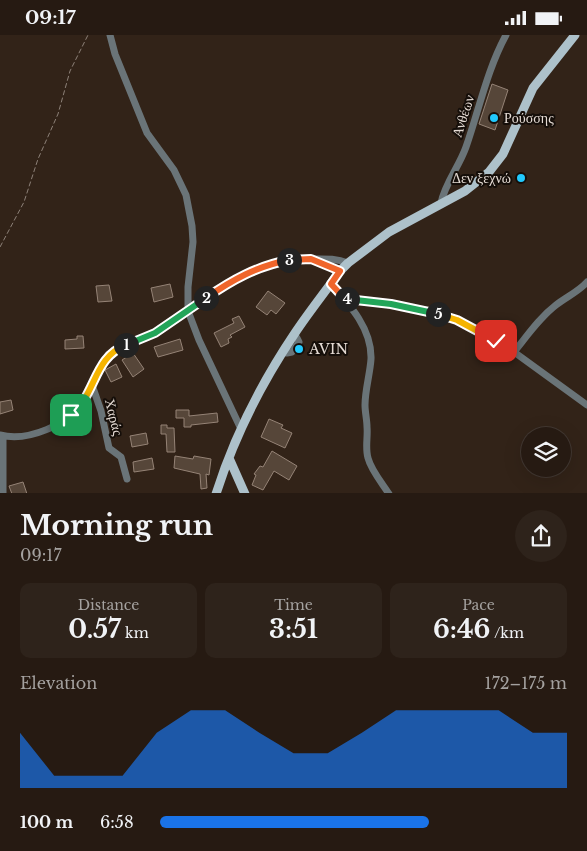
<!DOCTYPE html>
<html lang="en">
<head>
<meta charset="utf-8">
<style>
	:root { --surface:#261a12; --page:#2e231b; --text:#f1f3f6; --muted:#a4a19f; --line:#423832; --accent:#1a73e8 }
	body { margin:0; font-family:"Libre Baskerville",serif; background:var(--page); color:var(--text); height:100vh; display:flex; flex-direction:column; font-size:19px; white-space:nowrap }
	* { box-sizing:border-box; margin:0 }
	p { font-size:16px; color:var(--muted) }
	.icon { flex:none; width:28px; height:28px; fill:none; stroke:currentColor; stroke-width:2; stroke-linecap:round; stroke-linejoin:round }
	.map { position:relative; height:458px; overflow:hidden }
	.side { display:flex; flex-direction:column; background:var(--surface); flex:1 }
	.side>* { flex:none }
	.fabs { position:absolute; left:521px; top:392px; display:grid; gap:10px }
	.fabs a { display:grid; place-items:center; width:50px; height:50px; border-radius:50%; background:var(--surface); box-shadow:0 5px 20px #0002,0 0 0 1px var(--line); font-size:25px }
	.pin { position:absolute; display:grid; place-items:center; width:42px; height:42px; color:#fff; margin:-21px; border-radius:10px; box-shadow:0 2px 8px #0006 }
	.km { position:absolute; width:25px; height:25px; margin:-12px; border-radius:50%; background:#222; color:#fff; font-size:14px; line-height:25px; text-align:center }
	.round { display:grid; place-items:center; flex:none; width:52px; height:52px; border-radius:26px; background:var(--page) }
	.headline { display:flex; align-items:center; justify-content:space-between; height:85px; padding:0 20px }
	h1 { font-size:28px; font-weight:700; line-height:38px }
	.metrics { display:grid; grid-template-columns:repeat(3,1fr); gap:8px; height:85px; padding:5px 20px }
	.metrics div { display:grid; align-content:center; border-radius:10px; background:var(--page); text-align:center }
	.metrics b { font-size:25px; font-weight:700 }
	.metrics small { font-size:14px; font-weight:400 }
	.metrics p { font-size:14px }
	.chart { height:140px; padding:10px 20px }
	.chart p { display:flex; justify-content:space-between }
	.chart svg { width:100%; height:90px; margin-top:5px; fill:var(--accent); opacity:.7 }
	ul { padding:0 20px; list-style:none; font-size:16px }
	li { display:grid; grid-template-columns:80px 60px 1fr; align-items:center; height:38px }
	li i { height:12px; border-radius:6px; background:var(--accent) }
	.status { display:flex; justify-content:space-between; align-items:center; height:35px; padding:0 25px; background:var(--surface); direction:ltr }
	.status svg { height:14px; fill:currentColor }
	.map>svg:first-child { display:block }
	.building { fill:#564639; stroke:#958376 }
	.lines { fill:none; stroke-linecap:round; stroke-linejoin:round }
	.path { stroke:#8d8178; stroke-width:1; stroke-dasharray:5 2.5; stroke-linecap:butt }
	.minor { stroke:#6a7478; stroke-width:7 }
	.major { stroke:#adc1ca; stroke-width:9 }
	.split-1-casing { stroke:#fff; stroke-width:10 }
	.split-2-casing { stroke:#fff; stroke-width:10 }
	.split-3-casing { stroke:#fff; stroke-width:10 }
	.split-4-casing { stroke:#fff; stroke-width:10 }
	.split-5-casing { stroke:#fff; stroke-width:10 }
	.split-6-casing { stroke:#fff; stroke-width:10 }
	.split-1 { stroke:#f5b400; stroke-width:6 }
	.split-2 { stroke:#22a559; stroke-width:6 }
	.split-3 { stroke:#f0652b; stroke-width:6 }
	.split-4 { stroke:#f0652b; stroke-width:6 }
	.split-5 { stroke:#22a559; stroke-width:6 }
	.split-6 { stroke:#f5b400; stroke-width:6 }
	.poi-dot { fill:#21c9fd; stroke:#150e09; stroke-width:2 }
	.labels { text-anchor:middle; stroke-width:4; stroke-linejoin:round; paint-order:stroke }
	.street-label { font-size:14px; fill:#e4dad3; stroke:#150e09 }
	.poi-label { font-size:14px; fill:#e4dad3; stroke:#150e09; text-anchor:start }
</style>
</head>
<body>
<div class="status"><b>09:17</b><svg viewBox="0 0 49 12"><path d="M0 12V9h3v3zM5 12V6h3v6zM10 12V3h3v9zM15 12V0h3v12zM26 1h20v11H26zM47 4h2v5h-2z"/></svg></div>
<div class="map">
<svg width="587" height="459" viewBox="0 0 587 459">
	<rect width="100%" height="100%" fill="#322318"/>
	<path class="building" d="M 492,49 L 508,55 L 495,95 L 479,89 Z
		M 170,249 L 173,262 L 154,267 L 151,253 Z
		M 109,250 L 112,266 L 98,267 L 96,251 Z
		M 268,256 L 285,268 L 276,279 L 271,275 L 267,280 L 256,272 Z
		M 239,281 L 245,292 L 230,300 L 232,302 L 228,304 L 229,308 L 221,312 L 214,298 L 234,288 L 232,284 Z
		M 77,301 L 83,301 L 84,313 L 65,314 L 65,305 L 77,304 Z
		M 180,304 L 183,315 L 158,322 L 154,312 Z
		M 133,318 L 144,334 L 133,342 L 122,325 Z
		M 116,329 L 122,342 L 111,347 L 105,335 Z
		M 11,365 L 13,375 L 0,379 L 0,367 Z
		M 176,375 L 189,375 L 189,381 L 217,378 L 218,387 L 191,390 L 191,392 L 184,392 L 184,383 L 176,383 Z
		M 269,384 L 283,390 L 281,393 L 292,398 L 285,413 L 261,402 Z
		M 161,390 L 167,390 L 167,393 L 174,393 L 175,417 L 167,417 L 166,399 L 161,399 Z
		M 146,398 L 148,409 L 132,412 L 130,401 Z
		M 272,416 L 297,431 L 289,445 L 274,436 L 263,455 L 252,450 L 256,440 L 254,439 L 260,431 L 263,432 Z
		M 175,421 L 193,424 L 194,421 L 211,424 L 209,440 L 206,439 L 207,453 L 201,454 L 200,439 L 174,433 Z
		M 152,423 L 154,434 L 134,437 L 133,427 Z
		M 23,447 L 27,459 L 12,459 L 9,451 Z"/>
	<g class="lines">
		<path class="path" d="M 0,212 L 24,167 L 38,124 L 58,79 L 70,36 L 88,0"/>
		<path class="minor" d="M 110,0 L 115,19 L 147,98 L 174,135 L 186,160 L 192,191 L 193,207 L 188,252 L 188,276 L 199,305 L 241,394
			M 441,168 C 445,148 459,132 466,112 C 479,75 487,35 506,0
			M 316,226 L 340,236
			M 331,249 C 350,270 372,294 371,324 C 370,339 365,355 365,370 C 365,377 367,385 367,392 C 368,402 365,413 368,423 C 371,435 382,448 389,459
			M 345,264 L 413,273 L 436,278 L 457,285 L 514,317 L 587,370
			M 514,317 C 527,301 539,283 556,270 C 566,262 578,257 587,247
			M 287,318 L 292,317 L 299,307 L 297,303
			M 92,350 L 101,376 L 109,413 L 121,422 L 127,444
			M 0,400 C 28,407 68,390 84,366 C 94,350 97,331 112,318 C 125,307 142,305 156,297 C 210,267 243,223 311,224 C 324,224 335,223 348,228
			M 3,401 L 3,459"/>
		<path class="major" d="M 229,423 L 245,459
			M 216,459 C 234,402 262,347 295,298 C 309,277 325,257 340,236 L 348,228 L 389,197 L 465,156 L 489,137 L 503,119 L 533,53 L 575,0"/>
	</g>
	<g class="lines">
		<g class="split-1-casing">
			<path id="split-1" d="M 71,380 C 76,376 81,371 84,365 C 97,344 100,320 126,310"/>
		</g>
		<g class="split-2-casing">
			<path id="split-2" d="M 126,310 L 155,298 L 206,263"/>
		</g>
		<g class="split-3-casing">
			<path id="split-3" d="M 206,263 C 232,245 257,231 289,225"/>
		</g>
		<g class="split-4-casing">
			<path id="split-4" d="M 289,225 L 311,224 L 340,236 L 331,249 L 345,264 L 347,264"/>
		</g>
		<g class="split-5-casing">
			<path id="split-5" d="M 347,264 L 391,269 L 438,279"/>
		</g>
		<g class="split-6-casing">
			<path id="split-6" d="M 438,279 L 457,285 L 496,306"/>
		</g>
		<use href="#split-1" class="split-1"/>
		<use href="#split-2" class="split-2"/>
		<use href="#split-3" class="split-3"/>
		<use href="#split-4" class="split-4"/>
		<use href="#split-5" class="split-5"/>
		<use href="#split-6" class="split-6"/>
	</g>
	<g class="poi-dot">
		<circle cx="494" cy="83" r="5"/>
		<circle cx="521" cy="143" r="5"/>
		<circle cx="299" cy="314" r="5"/>
	</g>
	<g class="labels">
		<g class="street-label">
			<text transform="translate(463 81) rotate(-72)" y="5">Ανθέων</text>
			<text transform="translate(114 382) rotate(76)" y="5">Χαράς</text>
		</g>
		<g class="poi-label">
			<text x="504" y="88">Ρούσσης</text>
			<text x="511" y="148" text-anchor="end">Δεν ξεχνώ</text>
			<text x="309" y="319">AVIN</text>
		</g>
	</g>
</svg>
<div class="fabs">
<a><svg class="icon" aria-label="layers" viewBox="0 0 24 24"><path d="M12 4l9 5-9 5-9-5zM3 14l9 5 9-5"/></svg></a>
</div>
<div class="pin" style="left:71px;top:380px;background:#1e9e55"><svg class="icon" aria-label="arrive" viewBox="0 0 24 24"><path d="M6 21V4h12l-3 4 3 4H6"/></svg></div>
<div class="pin" style="left:496px;top:306px;background:#d93025"><svg class="icon" aria-label="check" viewBox="0 0 24 24"><path d="M5 12l5 5 9-10"/></svg></div>
<b class="km" style="left:126px;top:310px">1</b>
<b class="km" style="left:206px;top:263px">2</b>
<b class="km" style="left:289px;top:225px">3</b>
<b class="km" style="left:347px;top:264px">4</b>
<b class="km" style="left:438px;top:279px">5</b>
</div>
<section class="side">
<div class="headline"><div><h1>Morning run</h1><p>09:17</p></div><a class="round"><svg class="icon" aria-label="share" viewBox="0 0 24 24"><path d="M12 15V3M7 8l5-5 5 5M5 13v7h14v-7"/></svg></a></div>
<div class="metrics">
<div><p>Distance</p><b>0.57<small> km</small></b></div>
<div><p>Time</p><b>3:51</b></div>
<div><p>Pace</p><b>6:46<small> /km</small></b></div>
</div>
<div class="chart"><p><span>Elevation</span>172–175 m</p>
<svg viewBox="0 0 160 44" preserveAspectRatio="none"><path d="M0 44V17L10 38L20 38L30 38L40 17L50 6L60 6L70 17L80 27L90 27L100 17L110 6L120 6L130 6L140 6L150 17L160 17V44z"/></svg>
</div>
<ul>
<li><b>100 m</b>6:58<i style="width:66%"></i></li>
</ul>
</section>
</body>
</html>
